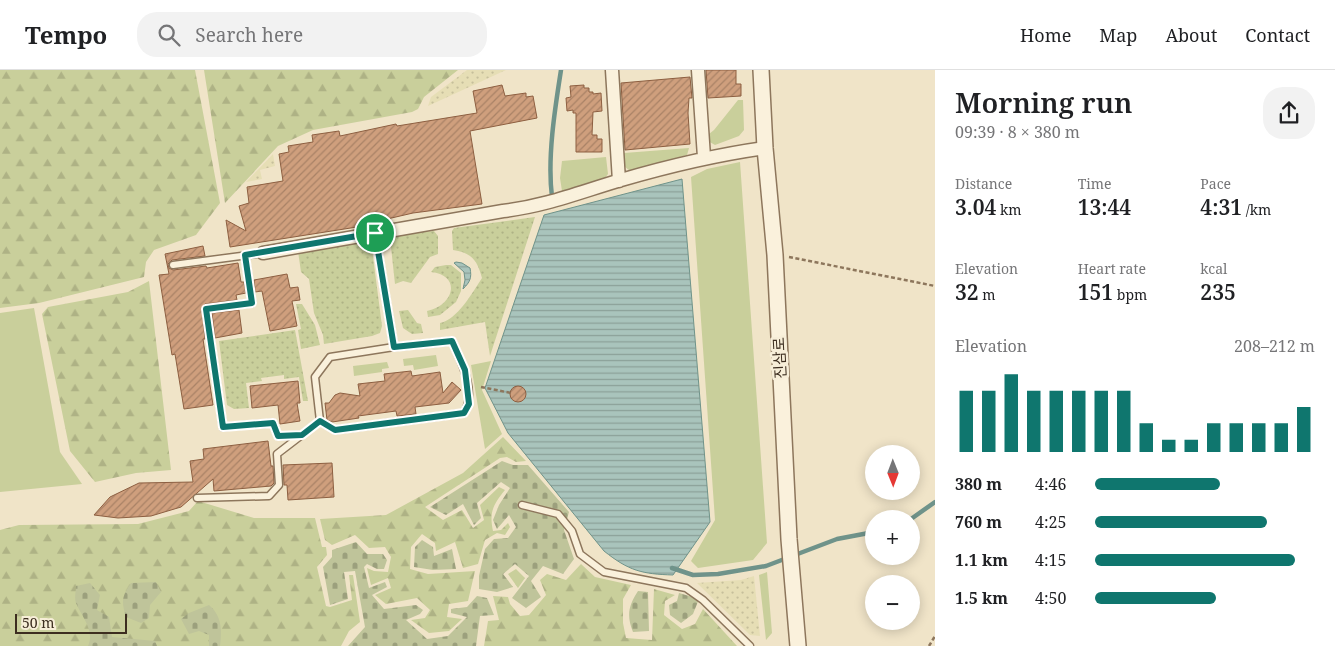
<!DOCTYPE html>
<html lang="en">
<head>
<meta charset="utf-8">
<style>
	:root { --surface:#fff; --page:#f2f2f2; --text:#202124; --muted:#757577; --line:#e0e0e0; --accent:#0f766e }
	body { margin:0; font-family:"Noto Serif","Noto Sans KR",serif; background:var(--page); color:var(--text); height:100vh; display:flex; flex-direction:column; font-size:19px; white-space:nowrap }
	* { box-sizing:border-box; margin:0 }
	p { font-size:16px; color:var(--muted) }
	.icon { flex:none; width:28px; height:28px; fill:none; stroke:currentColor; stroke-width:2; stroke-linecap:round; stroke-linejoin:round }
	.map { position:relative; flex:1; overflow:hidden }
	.side { display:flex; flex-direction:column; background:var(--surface); width:400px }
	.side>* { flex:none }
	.needle { width:32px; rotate:179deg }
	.buttons { position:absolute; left:865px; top:375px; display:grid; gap:10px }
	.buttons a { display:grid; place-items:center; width:55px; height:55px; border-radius:50%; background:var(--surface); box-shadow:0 2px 12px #0003; font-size:25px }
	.scale { position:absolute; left:15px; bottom:12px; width:112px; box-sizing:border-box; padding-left:5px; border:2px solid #3d2e20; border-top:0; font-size:14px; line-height:18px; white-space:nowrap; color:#3d2e20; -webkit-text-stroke:4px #f7eed8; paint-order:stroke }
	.pin { position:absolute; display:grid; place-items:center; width:42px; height:42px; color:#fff; margin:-21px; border:2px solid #fff; border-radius:50%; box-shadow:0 1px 5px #0007 }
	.round { display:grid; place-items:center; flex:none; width:52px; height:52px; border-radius:20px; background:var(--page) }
	.headline { display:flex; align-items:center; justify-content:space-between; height:85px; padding:0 20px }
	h1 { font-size:28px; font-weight:600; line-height:38px }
	.metrics { display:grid; grid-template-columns:repeat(3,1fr); gap:8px; height:85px; padding:5px 20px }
	.metrics div { display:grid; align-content:center }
	.metrics b { font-size:21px; font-weight:600 }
	.metrics small { font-size:14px; font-weight:400 }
	.metrics p { font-size:14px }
	.chart { height:140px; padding:10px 20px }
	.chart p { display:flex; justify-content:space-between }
	.chart svg { width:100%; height:90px; margin-top:5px; stroke:var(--accent); stroke-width:6 }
	ul { padding:0 20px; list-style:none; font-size:16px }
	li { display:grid; grid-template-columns:80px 60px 1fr; align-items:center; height:38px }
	li i { height:12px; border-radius:6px; background:var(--accent) }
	header { display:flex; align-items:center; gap:30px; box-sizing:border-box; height:70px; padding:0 25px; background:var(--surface); border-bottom:1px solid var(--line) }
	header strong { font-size:24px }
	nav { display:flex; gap:28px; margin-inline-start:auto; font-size:18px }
	.search { width:350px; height:45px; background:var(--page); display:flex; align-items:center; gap:12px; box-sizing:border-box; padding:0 18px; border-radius:20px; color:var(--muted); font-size:19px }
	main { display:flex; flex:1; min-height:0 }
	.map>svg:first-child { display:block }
	.farmland { fill:url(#farmland-dots) }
	.green { fill:#c9cf9b }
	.forest { fill:url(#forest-firs) }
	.cemetery { fill:url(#cemetery-stones) }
	.garden { fill:url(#garden-dots) }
	.water { fill:url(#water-rules); stroke:#6f938a }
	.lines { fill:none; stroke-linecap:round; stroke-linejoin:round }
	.stream { stroke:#6f938a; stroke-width:4.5 }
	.building { fill:url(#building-hatch); stroke:#8d5f41 }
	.service-casing { stroke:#8d765c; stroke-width:9 }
	.minor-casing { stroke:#8d765c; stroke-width:15 }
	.tertiary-casing { stroke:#8d765c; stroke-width:18 }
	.path { stroke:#8d765c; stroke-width:2.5; stroke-dasharray:4 2.5; stroke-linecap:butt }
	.service { stroke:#faf1dc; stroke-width:6 }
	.minor { stroke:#faf1dc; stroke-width:12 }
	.tertiary { stroke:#faf1dc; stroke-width:15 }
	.route-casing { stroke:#fff; stroke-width:10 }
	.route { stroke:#0f766e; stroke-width:6 }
	.labels { text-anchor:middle; stroke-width:5; stroke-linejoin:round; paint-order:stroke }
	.street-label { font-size:15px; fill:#3d2e20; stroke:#f7eed8 }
</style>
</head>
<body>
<header>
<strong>Tempo</strong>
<div class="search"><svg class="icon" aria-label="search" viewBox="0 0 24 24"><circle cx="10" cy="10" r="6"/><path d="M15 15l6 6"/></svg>Search here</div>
<nav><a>Home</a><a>Map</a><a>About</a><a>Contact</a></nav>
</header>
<main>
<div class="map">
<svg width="935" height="576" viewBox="0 0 935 576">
	<defs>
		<pattern id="farmland-dots" width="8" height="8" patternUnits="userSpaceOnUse" patternTransform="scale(1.25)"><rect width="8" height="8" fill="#e6deb5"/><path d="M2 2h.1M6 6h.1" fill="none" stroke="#c6bf9b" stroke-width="1.8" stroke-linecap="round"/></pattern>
		<pattern id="forest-firs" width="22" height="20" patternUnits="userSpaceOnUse" patternTransform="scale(1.25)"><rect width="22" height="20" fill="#c9cf9b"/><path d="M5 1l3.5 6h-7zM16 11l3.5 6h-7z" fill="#aeb285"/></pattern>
		<pattern id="cemetery-stones" width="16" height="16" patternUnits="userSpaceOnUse" patternTransform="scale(1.25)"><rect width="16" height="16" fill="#bfc49a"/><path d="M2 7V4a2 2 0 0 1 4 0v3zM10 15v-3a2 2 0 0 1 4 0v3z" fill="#9ca07d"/></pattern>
		<pattern id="garden-dots" width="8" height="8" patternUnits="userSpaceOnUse" patternTransform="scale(1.25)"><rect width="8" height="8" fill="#c9cf9b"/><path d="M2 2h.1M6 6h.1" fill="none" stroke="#aeb285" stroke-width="1.8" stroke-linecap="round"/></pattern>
		<pattern id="water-rules" width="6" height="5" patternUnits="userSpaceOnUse" patternTransform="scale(1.25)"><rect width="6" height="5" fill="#a9c4bc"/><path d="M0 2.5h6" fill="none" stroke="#8ba098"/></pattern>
		<pattern id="building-hatch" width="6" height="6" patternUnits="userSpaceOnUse" patternTransform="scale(1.25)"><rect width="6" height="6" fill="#cf9f7d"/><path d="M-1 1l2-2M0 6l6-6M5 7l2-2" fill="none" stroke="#a98266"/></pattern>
	</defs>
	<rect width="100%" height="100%" fill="#f0e4c8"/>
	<path class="farmland" d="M 467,0 L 506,0 L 428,36 L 431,27 Z
		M 273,84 L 275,96 L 260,100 L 262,109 L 246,112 Z
		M 754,506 L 760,566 L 750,565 L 697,513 L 741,510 Z"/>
	<path class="green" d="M 738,30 L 743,30 L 744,60 L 739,66 L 715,75 L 708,71 L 709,64 L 714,60 Z
		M 689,78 L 687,85 L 630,101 L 624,96 L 624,83 Z
		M 606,87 L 608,104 L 605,108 L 562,121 L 560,108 L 562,91 Z
		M 740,92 L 767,473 L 753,490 L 698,498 L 691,491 L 715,450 L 691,107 L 707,99 Z
		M 34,238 L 60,382 L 82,414 L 0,422 L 0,243 Z
		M 436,285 L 438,296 L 414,300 L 413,295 L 404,296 L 403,289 Z
		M 491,291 L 482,320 L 502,364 L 485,379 L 471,295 Z
		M 387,292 L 389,298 L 382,299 L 382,302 L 354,306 L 353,296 Z
		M 767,502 L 772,563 L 766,570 L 759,505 Z"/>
	<path class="forest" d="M 0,0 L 195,0 L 220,133 L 196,165 L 154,180 L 146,192 L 144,207 L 39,233 L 0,238 Z
		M 204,0 L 458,0 L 424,27 L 418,39 L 412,42 L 313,60 L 278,76 L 225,133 Z
		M 149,211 L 171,400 L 136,403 L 95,412 L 70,381 L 42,244 L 48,237 L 128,222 Z
		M 503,367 L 526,391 L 516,392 L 507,387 L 500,388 L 425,437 L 443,450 L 462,440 L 473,458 L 484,450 L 480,435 L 499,417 L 505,420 C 493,435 489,442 493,461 L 501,460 L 508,453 L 510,457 L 505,465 L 497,463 L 485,470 L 478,494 L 463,498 L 455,472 L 436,481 L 435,473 L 422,464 L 411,477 L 410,499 L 428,504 L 475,501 L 468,531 L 449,534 L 447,547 L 462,549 L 449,561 L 429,563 L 411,550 L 425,548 L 430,540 L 417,528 L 386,534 L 375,525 L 391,518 L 388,508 L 371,515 L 367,498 L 374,501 L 388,502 L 391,487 L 385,477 L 369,478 L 355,465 L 332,475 L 325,470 L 320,449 L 386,445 L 463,403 Z
		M 198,431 L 254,448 L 315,448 L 322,477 L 326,477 L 327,485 L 317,497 L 326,536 L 330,537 L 352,530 L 349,505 L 353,505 L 360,552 L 349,561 L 341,576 L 0,576 L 0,460 L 19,455 L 138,454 L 189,441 Z
		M 581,494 L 595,507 L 631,515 L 623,529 L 623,553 L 626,568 L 652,570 L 654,519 L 675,525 L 665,531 L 664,545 L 682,559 L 695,554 L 703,539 L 737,576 L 484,576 L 488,551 L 499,550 L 493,526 L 508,527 L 510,534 L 520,546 L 529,545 L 546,525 L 540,510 L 547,504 L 566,510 Z
		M 516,499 L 525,508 L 518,518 L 508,504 Z"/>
	<path class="cemetery" d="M 502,391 L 513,395 L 528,395 L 569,442 L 564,460 L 574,489 L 563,504 L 543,496 L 531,511 L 541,527 L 526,538 L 512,528 L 529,506 L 515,494 L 503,504 L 513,517 L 497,522 L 479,519 L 479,506 L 485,479 L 494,469 L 508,468 L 516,457 L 509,445 L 497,459 L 493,450 L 499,435 L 510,418 L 501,412 L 477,433 L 481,448 L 474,455 L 463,434 L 446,445 L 430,437 Z
		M 422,470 L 433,477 L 434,486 L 452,479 L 456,499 L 433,500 L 414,497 L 415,477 Z
		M 356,472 L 367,484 L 383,484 L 387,490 L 384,499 L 377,499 L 367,494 L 364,497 L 369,518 L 385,512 L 387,517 L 372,525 L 384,539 L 416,535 L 423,540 L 420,544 L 406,550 L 427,569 L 448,566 L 467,547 L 451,543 L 451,539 L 467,537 L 477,526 L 487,528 L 494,545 L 480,546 L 476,576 L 348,576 L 365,557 L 355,501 L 344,502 L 348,529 L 330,535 L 323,497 L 332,487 L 332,480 Z
		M 156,512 L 161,522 L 150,535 L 149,548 L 141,553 L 126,547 C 121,531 122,526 131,513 Z
		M 90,513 L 100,525 L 97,540 L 109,547 L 112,567 L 155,571 L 157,576 L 88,576 C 95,561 82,547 76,533 C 74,528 76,522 76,516 Z
		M 638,521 L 648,522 L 649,561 L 633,562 C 626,545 629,535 638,521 Z
		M 679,523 L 699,529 L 693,544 L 681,553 L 670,545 L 669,535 L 677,531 Z
		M 209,535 C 222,546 222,560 220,576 L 209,576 L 209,565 L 199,561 L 189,564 L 181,549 L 189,543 Z"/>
	<path class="garden" d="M 535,147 L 490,286 L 485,252 L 440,260 L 440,253 C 457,250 473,222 482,208 C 477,190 472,183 453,180 L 452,161 L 454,158 Z
		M 434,161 L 438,166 L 438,184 L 430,187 L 411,213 L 403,211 L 395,214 L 390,168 L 394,165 Z
		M 361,170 L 367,171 L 372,179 L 382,256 L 380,263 L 372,266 L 324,274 L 323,265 L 314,243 L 309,209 L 301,202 L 298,181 Z
		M 446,195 L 451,195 L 461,203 L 461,221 L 456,232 L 440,245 L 428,247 L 427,241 C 454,236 462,205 431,202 L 435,197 Z
		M 296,234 L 302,234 L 315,255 L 320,275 L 301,279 L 298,260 L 301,259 Z
		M 408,240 L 417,253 L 421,254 L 423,263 L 412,264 L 403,258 L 399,241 Z
		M 295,260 L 308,331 L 303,331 L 299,307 L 284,309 L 284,305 L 261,308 L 262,311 L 246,313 L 249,338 L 234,339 L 227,335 L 219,271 Z"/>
	<path class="water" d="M 682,109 L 710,452 L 673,505 C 642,504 629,501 604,481 L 508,363 L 485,318 L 544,145 Z
		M 456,192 L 462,193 L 470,198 C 472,208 470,212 463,219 L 465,210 L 464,202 L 454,193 Z"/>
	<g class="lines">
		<path class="stream" d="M 552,127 C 547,88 555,38 561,0
			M 911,449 L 935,432
			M 672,498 L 693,505 L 718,504 L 766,496 L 837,469 L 874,462"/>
	</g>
	<path class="building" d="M 706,0 L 736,0 L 736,14 L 741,14 L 741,26 L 708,28 Z
		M 690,7 L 692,28 L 689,28 L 688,43 L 690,74 L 625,80 L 621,13 Z
		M 502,15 L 505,26 L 526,23 L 526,27 L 533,26 L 537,48 L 470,61 L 482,134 L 413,143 L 357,156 L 357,157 L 230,177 L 226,150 L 246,161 L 239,136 L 249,133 L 247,117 L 283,111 L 279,84 L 289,82 L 288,76 L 313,72 L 312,65 L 339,61 L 340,66 L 396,54 L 397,56 L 477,43 L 473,21 Z
		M 584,15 L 584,18 L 589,18 L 589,22 L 593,22 L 593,24 L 601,23 L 602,41 L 593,42 L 592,65 L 597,65 L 597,69 L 602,69 L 602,82 L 576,82 L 576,43 L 573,43 L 573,40 L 567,41 L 566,28 L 571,27 L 570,16 Z
		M 203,176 L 205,186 L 172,190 L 168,194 L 169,198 L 173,200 L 206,196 L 207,198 L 238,193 L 241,212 L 244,212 L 246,223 L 236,225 L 237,230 L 205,234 L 202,237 L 205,269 L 203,269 L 213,335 L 184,339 L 175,284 L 172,285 L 159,205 L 169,204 L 165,184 Z
		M 287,204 L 290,218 L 298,217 L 300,230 L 292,231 L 297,256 L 270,261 L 262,221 L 255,222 L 254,210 Z
		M 239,240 L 242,263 L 215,268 L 212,243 Z
		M 411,301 L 412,306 L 440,302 L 443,323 L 452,312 L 461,320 L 449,333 L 415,337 L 416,344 L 397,346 L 396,341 L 358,346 L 359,348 L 332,352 L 327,350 L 325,333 L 329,333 L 335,325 L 340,323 L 360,326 L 358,314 L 385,311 L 384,304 Z
		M 298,311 L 300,333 L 297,333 L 300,351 L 280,354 L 278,335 L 252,338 L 250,316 Z
		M510 324a8 8 0 1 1 16 0a8 8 0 1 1-16 0Z
		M 268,371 L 271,396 L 273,396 L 274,413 L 271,416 L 214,421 L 213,409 L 181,437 L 151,446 L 118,448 L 94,445 L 110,427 L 139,413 L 193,412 L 190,391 L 204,389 L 203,379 Z
		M 332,393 L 334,427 L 288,430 L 287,415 L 284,415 L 283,395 Z"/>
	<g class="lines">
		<g class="service-casing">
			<path id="service" d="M 375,163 L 394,277
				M 245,185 L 252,233 L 206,239 L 223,357 L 273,353 L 278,366 L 302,365
				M 173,195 L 263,183
				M 452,271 C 461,292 477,321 464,343 L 335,360 L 320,351 L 315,307 L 330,287 L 394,277 Z
				M 197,428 L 269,426 L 279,415 L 277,384 L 320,351
				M 522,435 L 558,444 L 572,461 L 580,484 L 604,502 L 686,518 L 703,530 L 750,576"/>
		</g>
		<g class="minor-casing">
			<path id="minor" d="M 612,0 L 619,111
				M 698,0 L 704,87
				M 263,183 L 503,141 C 546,136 580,122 621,110 C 669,96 715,85 765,78"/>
		</g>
		<g class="tertiary-casing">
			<path id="tertiary" d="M 761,0 L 765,78 L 775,185 L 789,469 L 798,576"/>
		</g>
		<path class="path" d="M 789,187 L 935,216
			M 481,317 L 511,323
			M 929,576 L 935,566"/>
		<use href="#service" class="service"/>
		<use href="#minor" class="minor"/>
		<use href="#tertiary" class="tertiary"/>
	</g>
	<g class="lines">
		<g class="route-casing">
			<path id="route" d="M 375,163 L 394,277 L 452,271 L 465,300 L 469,334 L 464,343 L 335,360 L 320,351 L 302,365 L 278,366 L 273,353 L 223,357 L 206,239 L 252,233 L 245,185 Z"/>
		</g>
		<use href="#route" class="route"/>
	</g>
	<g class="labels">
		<g class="street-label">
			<text transform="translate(780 288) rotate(-93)" y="5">진삼로</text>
		</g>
	</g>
</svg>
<div class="buttons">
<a><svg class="needle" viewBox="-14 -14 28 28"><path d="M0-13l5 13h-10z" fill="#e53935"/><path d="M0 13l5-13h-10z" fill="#757577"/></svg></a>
<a>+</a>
<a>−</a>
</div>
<div class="scale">50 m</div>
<div class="pin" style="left:375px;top:163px;background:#1e9e55"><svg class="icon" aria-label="arrive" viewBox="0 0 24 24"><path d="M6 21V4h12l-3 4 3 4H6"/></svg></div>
</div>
<section class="side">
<div class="headline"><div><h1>Morning run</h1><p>09:39 · 8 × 380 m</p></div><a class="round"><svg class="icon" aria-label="share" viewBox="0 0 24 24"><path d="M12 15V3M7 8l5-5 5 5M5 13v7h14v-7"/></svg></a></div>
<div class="metrics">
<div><p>Distance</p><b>3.04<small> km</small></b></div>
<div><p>Time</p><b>13:44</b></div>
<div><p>Pace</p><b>4:31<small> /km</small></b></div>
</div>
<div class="metrics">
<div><p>Elevation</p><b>32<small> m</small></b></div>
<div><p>Heart rate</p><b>151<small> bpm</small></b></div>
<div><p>kcal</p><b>235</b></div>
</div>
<div class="chart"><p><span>Elevation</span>208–212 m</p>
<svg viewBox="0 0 160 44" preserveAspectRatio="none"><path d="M5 44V14M15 44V14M25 44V6M35 44V14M45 44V14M55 44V14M65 44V14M75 44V14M85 44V30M95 44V38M105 44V38M115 44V30M125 44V30M135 44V30M145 44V30M155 44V22"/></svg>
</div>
<ul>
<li><b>380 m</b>4:46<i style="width:57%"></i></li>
<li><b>760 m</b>4:25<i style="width:78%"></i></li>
<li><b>1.1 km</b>4:15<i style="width:91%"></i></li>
<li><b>1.5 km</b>4:50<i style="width:55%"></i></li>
</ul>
</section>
</main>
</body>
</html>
